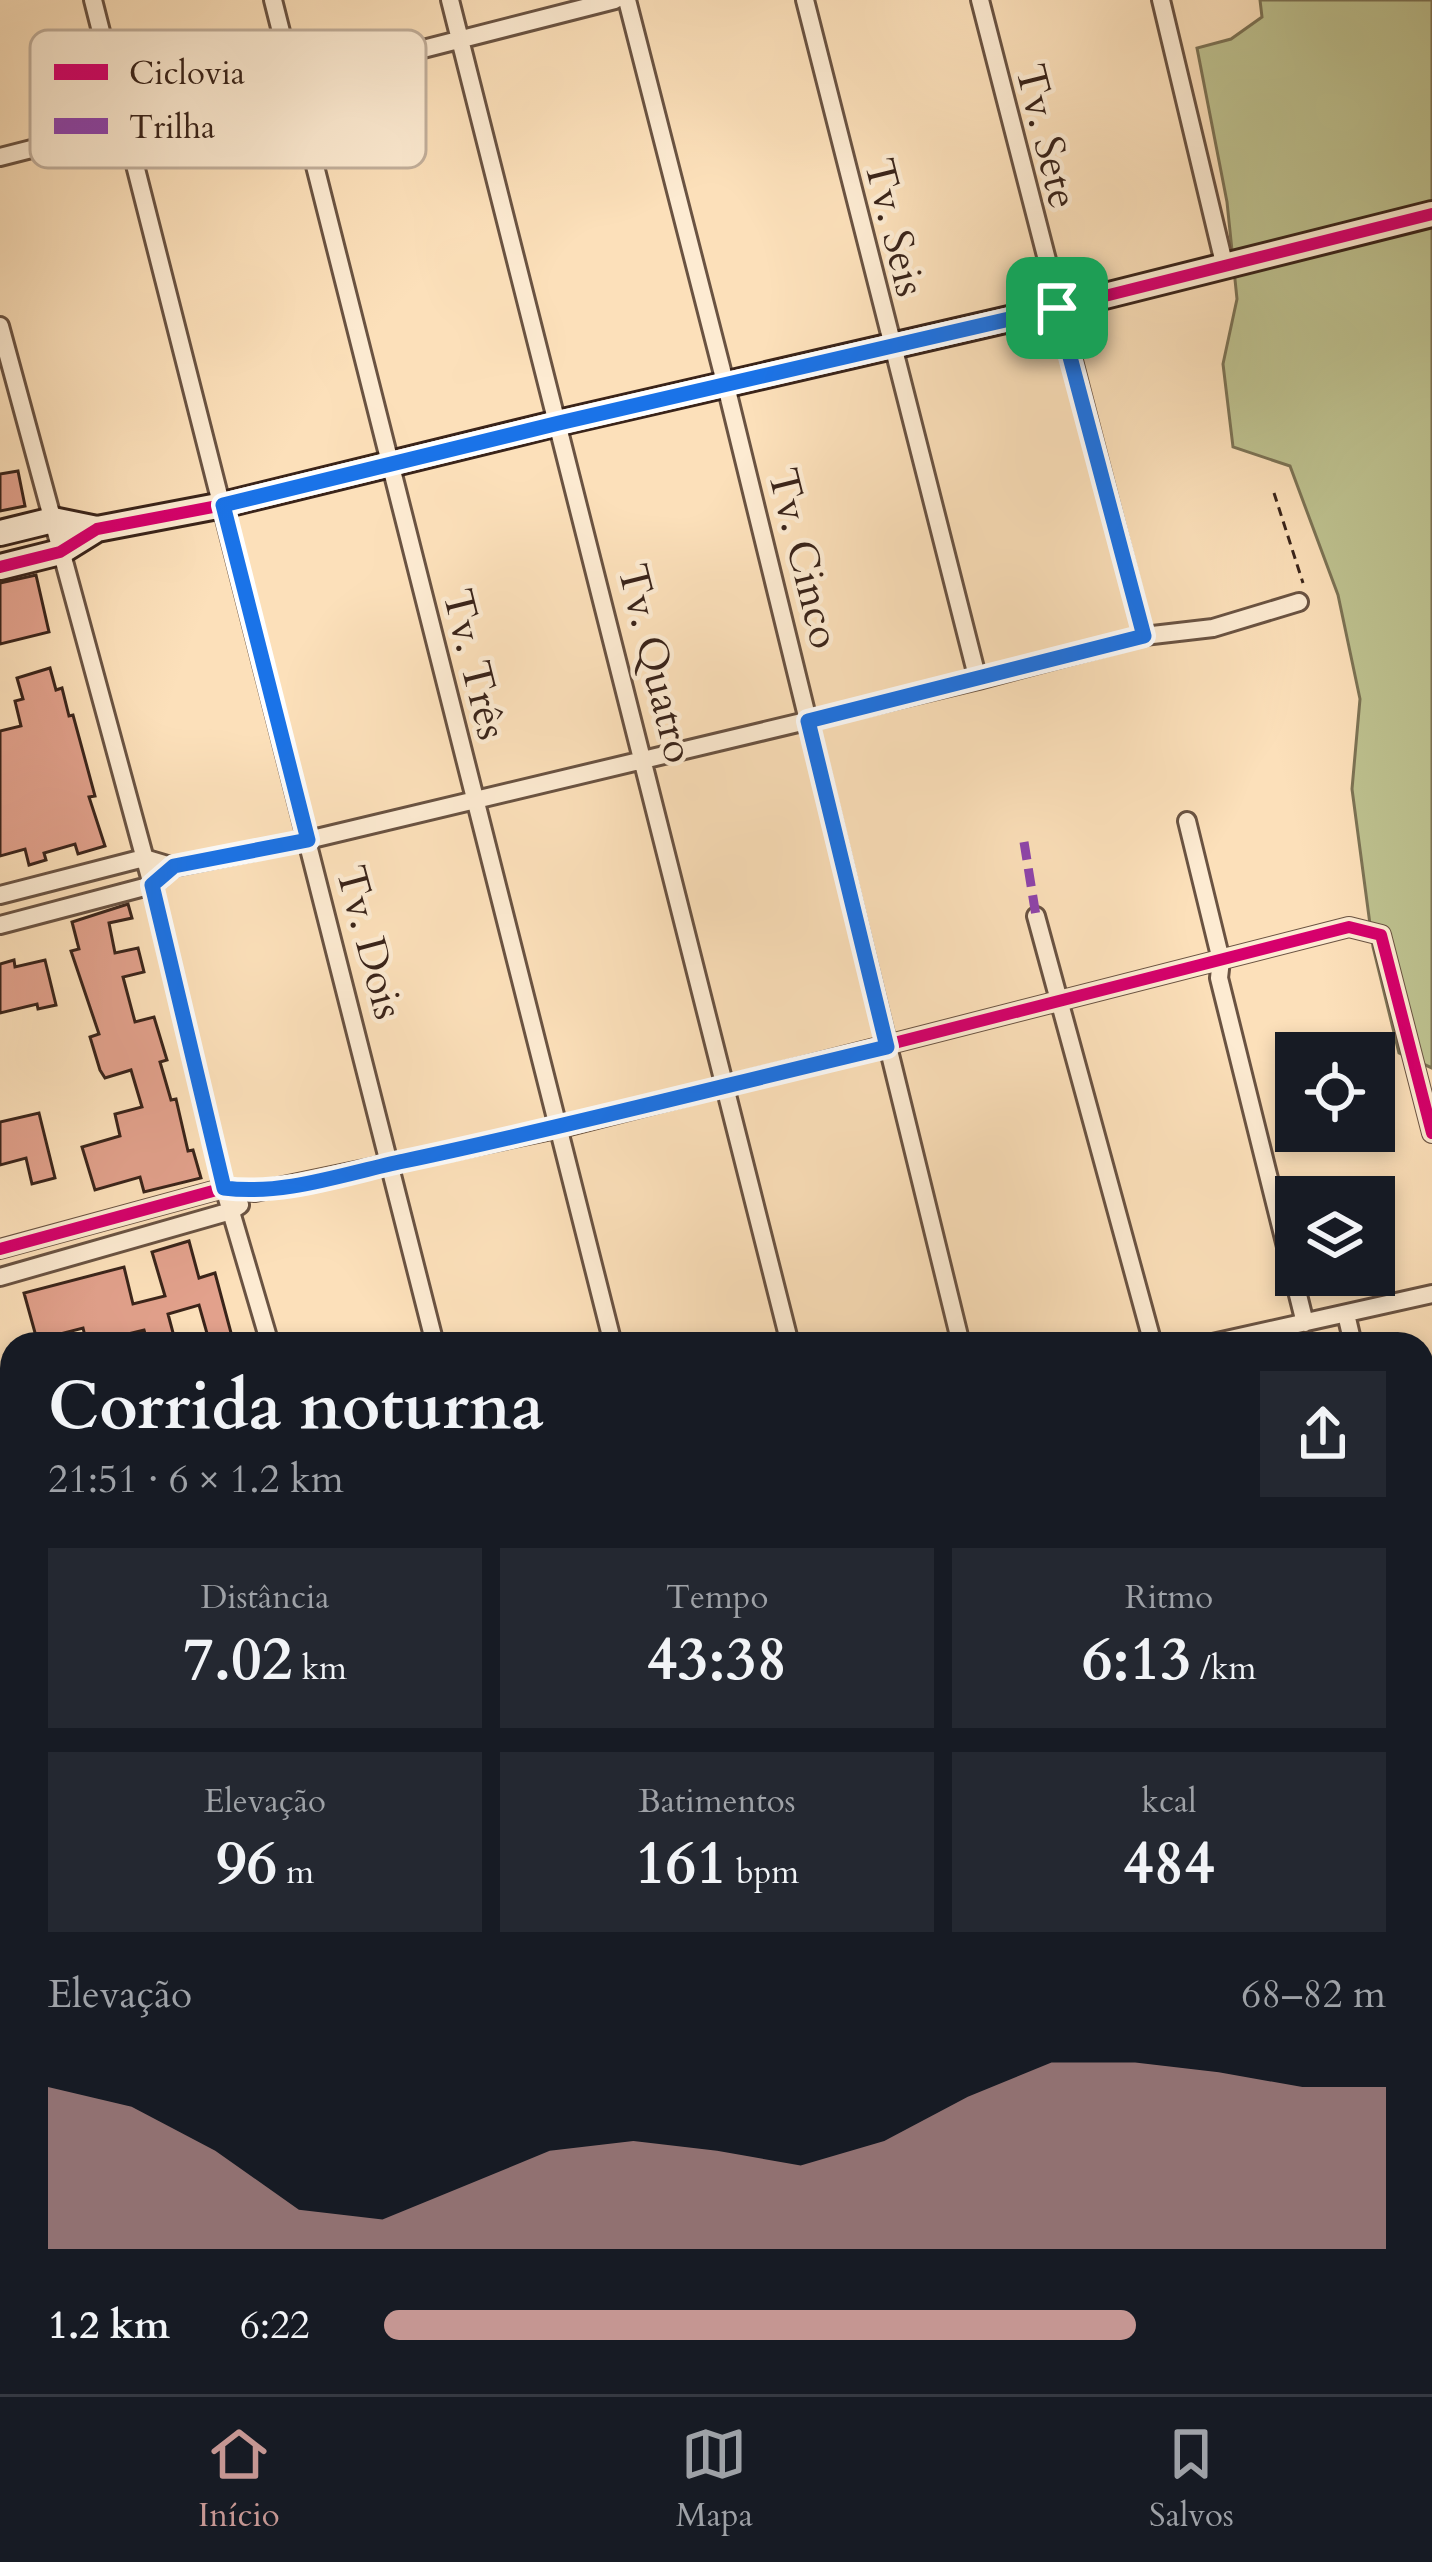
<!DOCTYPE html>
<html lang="pt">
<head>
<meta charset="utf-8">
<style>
	:root { --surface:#171b24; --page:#242831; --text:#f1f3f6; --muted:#9ea1a6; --line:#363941; --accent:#c59692 }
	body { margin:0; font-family:Cardo,serif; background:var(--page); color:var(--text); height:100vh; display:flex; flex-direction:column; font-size:45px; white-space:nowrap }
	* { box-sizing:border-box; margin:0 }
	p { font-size:39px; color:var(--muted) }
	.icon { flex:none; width:66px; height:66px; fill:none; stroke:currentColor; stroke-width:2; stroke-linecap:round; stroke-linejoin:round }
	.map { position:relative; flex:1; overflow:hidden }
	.details { position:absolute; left:0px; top:1332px; width:1434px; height:1062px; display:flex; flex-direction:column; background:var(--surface); border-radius:36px 36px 0 0; box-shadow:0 6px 18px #0003 }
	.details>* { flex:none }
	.tools { position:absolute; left:1275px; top:1032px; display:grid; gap:24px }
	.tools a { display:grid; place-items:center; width:120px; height:120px; border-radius:0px; background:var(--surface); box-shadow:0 6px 18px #0003; font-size:60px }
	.pin { position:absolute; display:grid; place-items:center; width:102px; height:102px; color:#fff; margin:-51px; border-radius:24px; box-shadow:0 6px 18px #0006 }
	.round { display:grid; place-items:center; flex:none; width:126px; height:126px; border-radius:0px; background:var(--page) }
	.headline { display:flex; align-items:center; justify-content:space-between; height:204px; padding:0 48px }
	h1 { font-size:66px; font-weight:700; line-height:90px }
	.figures { display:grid; grid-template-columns:repeat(3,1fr); gap:18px; height:204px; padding:12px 48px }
	.figures div { display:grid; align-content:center; border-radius:0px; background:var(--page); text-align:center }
	.figures b { font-size:60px; font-weight:700 }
	.figures small { font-size:33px; font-weight:400 }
	.figures p { font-size:33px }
	.chart { height:336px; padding:24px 48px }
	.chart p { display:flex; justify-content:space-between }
	.chart svg { width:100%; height:216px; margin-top:12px; fill:var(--accent); opacity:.7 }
	ul { padding:0 48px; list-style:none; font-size:39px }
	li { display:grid; grid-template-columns:192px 144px 1fr; align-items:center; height:90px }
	li i { height:30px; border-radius:15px; background:var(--accent) }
	.tabs { display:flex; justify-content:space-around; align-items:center; height:168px; border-top:3px solid var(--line); background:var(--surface); font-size:33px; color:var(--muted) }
	.tabs a { display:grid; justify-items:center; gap:6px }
	.tabs .current { color:var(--accent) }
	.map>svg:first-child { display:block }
	.green { fill:#bec290; stroke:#7c7355; stroke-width:3 }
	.building { fill:#e2a18c; stroke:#3a241a; stroke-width:3 }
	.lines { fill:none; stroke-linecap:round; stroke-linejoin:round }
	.street-casing { stroke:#6a5342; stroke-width:22 }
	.secondary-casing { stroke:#3a241a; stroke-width:30 }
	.path { stroke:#3a241a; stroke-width:3; stroke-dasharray:9 6; stroke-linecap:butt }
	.street { stroke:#fdebd2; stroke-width:16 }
	.secondary { stroke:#fdebd2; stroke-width:24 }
	.quiet { stroke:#8e44ad; stroke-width:9; stroke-dasharray:18 9; stroke-linecap:butt }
	.cycleway-casing { stroke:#fdebd2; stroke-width:20 }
	.cycleway { stroke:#d6006c; stroke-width:12 }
	.route-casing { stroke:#fff; stroke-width:24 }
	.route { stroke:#1a73e8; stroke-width:15 }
	.labels { text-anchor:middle; stroke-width:9; stroke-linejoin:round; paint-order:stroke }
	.street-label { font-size:42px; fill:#3a241a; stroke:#fdebd2 }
	.key { fill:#fdebd2; stroke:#c2af9b; stroke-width:3 }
	.key-label { font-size:33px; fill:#3a241a }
</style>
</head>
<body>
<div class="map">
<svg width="1432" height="2394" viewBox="0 0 1432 2394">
	<rect width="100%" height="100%" fill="#fce0ba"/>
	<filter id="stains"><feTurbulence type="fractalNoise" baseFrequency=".00167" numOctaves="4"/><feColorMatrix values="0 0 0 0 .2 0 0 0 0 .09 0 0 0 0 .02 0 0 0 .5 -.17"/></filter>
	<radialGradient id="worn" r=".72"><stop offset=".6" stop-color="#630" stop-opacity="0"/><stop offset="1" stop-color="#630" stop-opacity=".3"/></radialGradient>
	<path class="green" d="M 1260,0 L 1432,0 L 1432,1068 L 1399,1053 L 1373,947 L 1352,789 L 1360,699 L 1338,595 L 1290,466 L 1233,447 L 1223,364 L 1237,299 L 1227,202 L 1197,48 L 1231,39 L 1262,17 Z"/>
	<path class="building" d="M 18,471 L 25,506 L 0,511 L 0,474 Z
		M 36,575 L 49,632 L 0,644 L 0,583 Z
		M 50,668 L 56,690 L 62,688 L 69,716 L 73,715 L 95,796 L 89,797 L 105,846 L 78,854 L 75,844 L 44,853 L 46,860 L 29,865 L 25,849 L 0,856 L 0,731 L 21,726 L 15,701 L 23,699 L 17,678 Z
		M 128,904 L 132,918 L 109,923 L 115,953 L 138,948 L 144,972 L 123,977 L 135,1022 L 154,1017 L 167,1060 L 160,1062 L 171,1100 L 176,1099 L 188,1151 L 193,1150 L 201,1178 L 144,1192 L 140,1177 L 95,1190 L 82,1147 L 120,1136 L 115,1114 L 142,1107 L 131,1070 L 105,1078 L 100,1070 L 90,1037 L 99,1034 L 71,951 L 79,949 L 72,922 Z
		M 14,960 L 15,967 L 45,960 L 56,1005 L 38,1009 L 37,1004 L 0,1013 L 0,964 Z
		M 39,1113 L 55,1178 L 32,1184 L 26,1158 L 0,1165 L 0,1122 Z
		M 189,1241 L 199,1278 L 215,1273 L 234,1344 L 210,1344 L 199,1305 L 168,1314 L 176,1344 L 148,1344 L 144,1330 L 87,1344 L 83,1328 L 37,1340 L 24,1293 L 124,1267 L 133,1304 L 165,1296 L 152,1252 Z"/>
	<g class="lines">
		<g class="street-casing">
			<path id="street" d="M 93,0 L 435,1344
				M 273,0 L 613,1344
				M 450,0 L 790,1344
				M 627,0 L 726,386 L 961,1344
				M 805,0 L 978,680
				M 980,0 L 1144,636
				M 1161,0 L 1224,263
				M 0,157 L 615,0
				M 0,326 L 152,885 L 224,1188 L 270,1344
				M 1187,821 L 1221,960 L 1219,978 L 1305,1323
				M 0,895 L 144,858 L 174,867 L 308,840 L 978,680 L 1144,636 L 1213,628 L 1299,602
				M 1036,916 L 1153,1344
				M 0,925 L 152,885 L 160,879
				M 0,1249 L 224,1188 L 255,1192 L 561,1128 L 1349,927 L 1381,935 L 1432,1133
				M 0,1277 L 231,1211 L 240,1205
				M 1346,1314 L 1353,1344
				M 1208,1344 L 1432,1294
				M 1422,1585 L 1432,1582
				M 0,1608 L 12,1604
				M 1422,1618 L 1432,1653
				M 0,1640 L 12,1637
				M 0,1845 L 12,1842
				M 0,1871 L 12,1868
				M 1422,1891 L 1432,1889
				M 0,2083 L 12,2080
				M 0,2114 L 12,2110
				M 1422,2186 L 1432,2184
				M 0,2339 L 12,2336
				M 0,2366 L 12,2363
				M 561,2388 L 581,2382"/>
		</g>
		<g class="secondary-casing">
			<path id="secondary" d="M 0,533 L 53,520 L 97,529
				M 0,567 L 60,552 L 97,529 L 223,505 L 558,423 L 1057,308 L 1432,214"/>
		</g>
		<path class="path" d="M 1274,493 L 1303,583"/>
		<use href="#street" class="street"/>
		<use href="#secondary" class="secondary"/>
		<path class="quiet" d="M 1024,842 L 1036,916
			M 741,2382 L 749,2394
			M 1232,2382 L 1235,2394"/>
		<g class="cycleway-casing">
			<path id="cycleway" d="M 0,567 L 60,552 L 97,529 L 223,505 L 558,423 L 1057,308 L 1432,214
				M 0,1249 L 224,1188 L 255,1192 L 561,1128 L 1349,927 L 1381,935 L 1432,1133"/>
		</g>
		<use href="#cycleway" class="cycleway"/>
	</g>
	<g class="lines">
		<g class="route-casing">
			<path id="route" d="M 1057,308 L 1144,636 L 808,721 L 887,1047 C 726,1085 566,1127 404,1161 C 346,1173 284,1196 224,1188 L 152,885 L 174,866 L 308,840 L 223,505 L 559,423 Z"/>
		</g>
		<use href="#route" class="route"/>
	</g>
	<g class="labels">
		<g class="street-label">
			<text transform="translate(1048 136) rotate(76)" y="15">Tv. Sete</text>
			<text transform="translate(896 227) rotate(76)" y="15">Tv. Seis</text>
			<text transform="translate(805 558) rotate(76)" y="15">Tv. Cinco</text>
			<text transform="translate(657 663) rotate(76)" y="15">Tv. Quatro</text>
			<text transform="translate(476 664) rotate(76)" y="15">Tv. Três</text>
			<text transform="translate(371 942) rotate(75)" y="15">Tv. Dois</text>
		</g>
	</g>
	<rect x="30" y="30" width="396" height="138" rx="18" class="key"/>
	<rect x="54" y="64" width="54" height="16" fill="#d6006c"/>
	<rect x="54" y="118" width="54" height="16" fill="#8e44ad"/>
	<g class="key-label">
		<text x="129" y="84">Ciclovia</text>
		<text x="129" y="138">Trilha</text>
	</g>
	<rect width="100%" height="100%" filter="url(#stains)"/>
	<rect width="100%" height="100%" fill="url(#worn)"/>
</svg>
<div class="tools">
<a><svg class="icon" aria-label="locate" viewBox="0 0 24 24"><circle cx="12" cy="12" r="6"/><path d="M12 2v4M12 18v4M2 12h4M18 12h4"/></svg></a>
<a><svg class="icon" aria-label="layers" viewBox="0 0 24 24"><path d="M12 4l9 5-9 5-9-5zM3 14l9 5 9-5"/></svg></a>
</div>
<div class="pin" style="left:1057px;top:308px;background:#1e9e55"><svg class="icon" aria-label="arrive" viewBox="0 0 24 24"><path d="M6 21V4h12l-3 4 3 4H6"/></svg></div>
<section class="details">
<div class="headline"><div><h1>Corrida noturna</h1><p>21:51 · 6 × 1.2 km</p></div><a class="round"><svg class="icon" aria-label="share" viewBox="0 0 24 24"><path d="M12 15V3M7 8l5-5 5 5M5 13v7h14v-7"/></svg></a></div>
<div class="figures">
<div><p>Distância</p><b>7.02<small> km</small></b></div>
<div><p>Tempo</p><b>43:38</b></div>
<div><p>Ritmo</p><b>6:13<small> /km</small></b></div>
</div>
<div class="figures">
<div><p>Elevação</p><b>96<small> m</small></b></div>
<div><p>Batimentos</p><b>161<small> bpm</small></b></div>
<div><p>kcal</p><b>484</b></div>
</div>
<div class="chart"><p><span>Elevação</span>68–82 m</p>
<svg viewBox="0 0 160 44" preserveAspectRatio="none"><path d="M0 44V11L10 15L20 24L30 36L40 38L50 31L60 24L70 22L80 24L90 27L100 22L110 13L120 6L130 6L140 8L150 11L160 11V44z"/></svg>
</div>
<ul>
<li><b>1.2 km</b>6:22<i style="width:75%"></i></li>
</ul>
</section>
</div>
<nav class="tabs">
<a class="current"><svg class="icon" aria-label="home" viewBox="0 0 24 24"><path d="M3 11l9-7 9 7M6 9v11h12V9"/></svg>Início</a>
<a><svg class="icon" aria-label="map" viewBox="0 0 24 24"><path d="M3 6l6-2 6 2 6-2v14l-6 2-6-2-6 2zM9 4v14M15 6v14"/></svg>Mapa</a>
<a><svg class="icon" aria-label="saved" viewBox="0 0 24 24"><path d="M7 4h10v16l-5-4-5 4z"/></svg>Salvos</a>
</nav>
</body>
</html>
